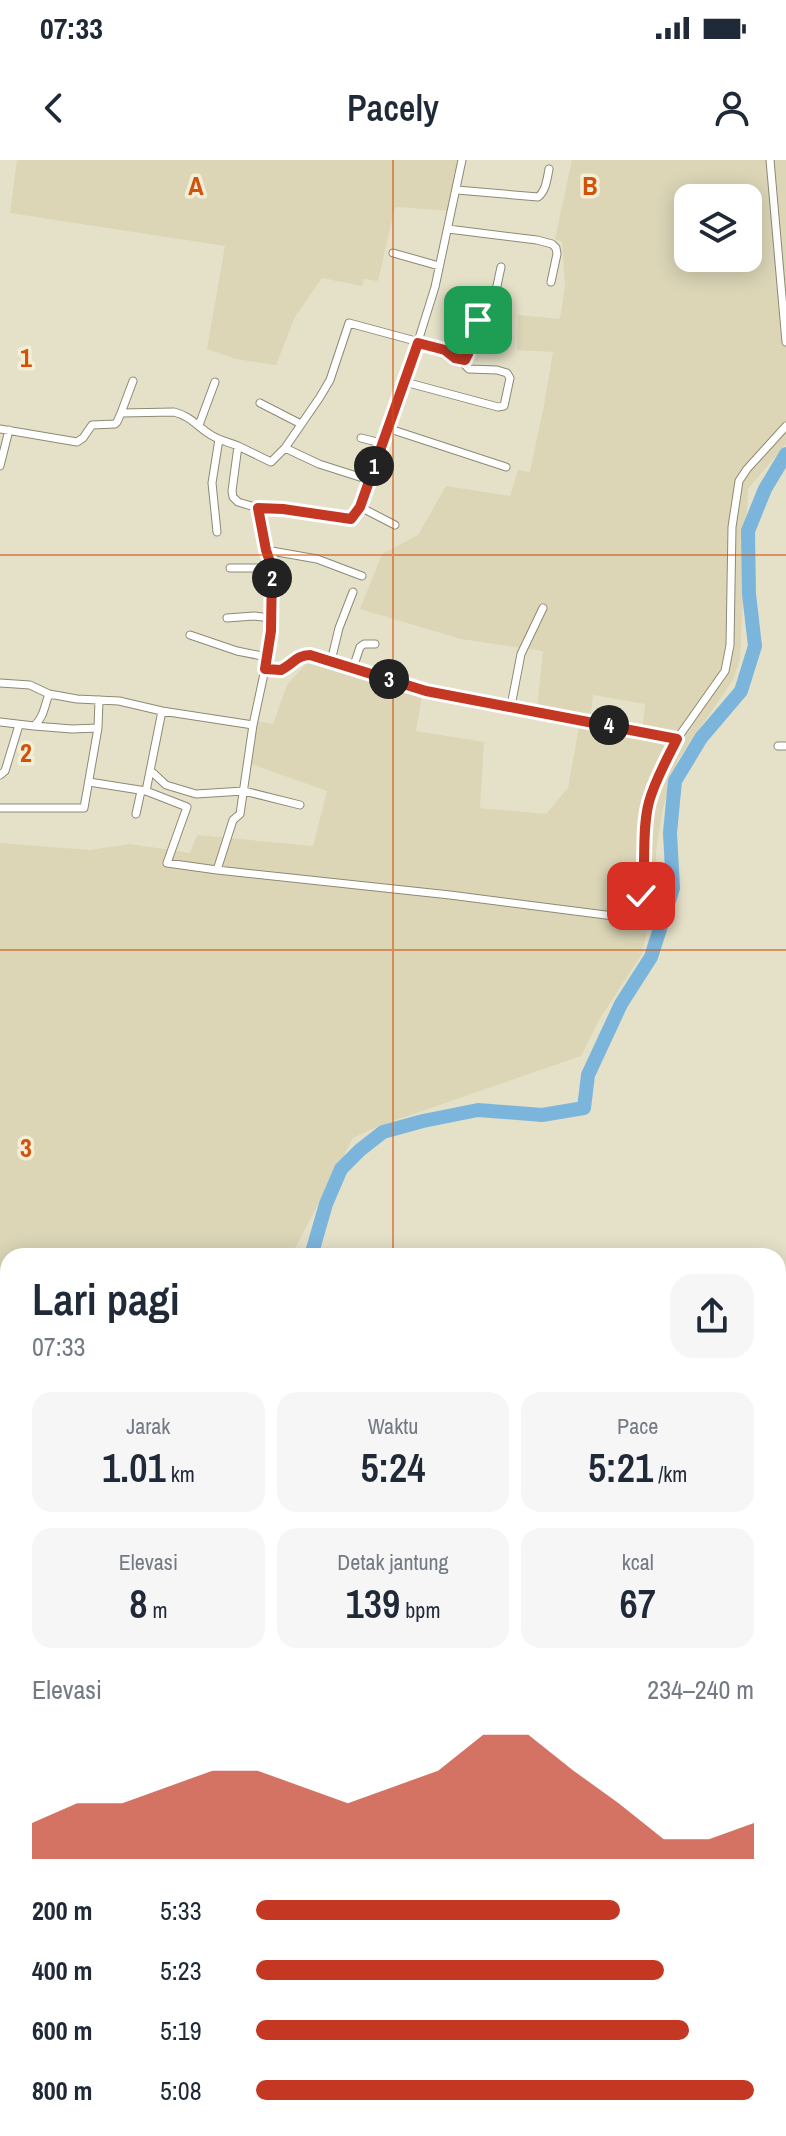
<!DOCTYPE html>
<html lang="id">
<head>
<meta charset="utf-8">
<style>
	:root { --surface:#fff; --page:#f6f6f7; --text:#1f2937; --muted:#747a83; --accent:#c33723 }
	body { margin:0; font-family:"Archivo Narrow",sans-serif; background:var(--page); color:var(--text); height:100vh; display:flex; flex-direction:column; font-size:30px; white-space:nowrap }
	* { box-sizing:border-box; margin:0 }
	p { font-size:26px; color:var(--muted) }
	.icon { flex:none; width:44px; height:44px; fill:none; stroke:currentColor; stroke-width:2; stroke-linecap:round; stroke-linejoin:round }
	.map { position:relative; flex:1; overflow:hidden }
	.sheet { position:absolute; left:0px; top:1088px; width:786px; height:888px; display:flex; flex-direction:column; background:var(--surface); border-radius:24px 24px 0 0; box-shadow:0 4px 20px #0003 }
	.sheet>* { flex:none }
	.fabs { position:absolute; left:674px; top:24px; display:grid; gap:16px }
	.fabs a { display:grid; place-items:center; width:88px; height:88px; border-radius:16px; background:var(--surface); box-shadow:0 4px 20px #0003; font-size:40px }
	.pin { position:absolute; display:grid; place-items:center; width:68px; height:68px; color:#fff; margin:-34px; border-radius:16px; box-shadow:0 4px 12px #0006 }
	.km { position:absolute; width:40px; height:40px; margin:-20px; border-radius:50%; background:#222; color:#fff; font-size:22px; line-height:40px; text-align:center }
	.round { display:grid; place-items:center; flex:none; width:84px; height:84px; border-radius:24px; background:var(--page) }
	.summary { display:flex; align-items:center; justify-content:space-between; height:136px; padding:0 32px }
	h1 { font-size:44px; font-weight:600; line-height:60px }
	.metrics { display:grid; grid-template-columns:repeat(3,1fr); gap:12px; height:136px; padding:8px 32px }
	.metrics div { display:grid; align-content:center; border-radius:20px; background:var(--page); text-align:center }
	.metrics b { font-size:40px; font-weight:600 }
	.metrics small { font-size:22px; font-weight:400 }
	.metrics p { font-size:22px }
	.chart { height:224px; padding:16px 32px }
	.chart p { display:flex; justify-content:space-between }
	.chart svg { width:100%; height:144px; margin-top:8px; fill:var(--accent); opacity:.7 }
	ul { padding:0 32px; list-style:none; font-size:26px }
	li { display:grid; grid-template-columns:128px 96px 1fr; align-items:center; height:60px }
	li i { height:20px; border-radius:10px; background:var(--accent) }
	.status { display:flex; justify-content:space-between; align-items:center; height:56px; padding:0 40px; background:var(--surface); direction:ltr }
	.status svg { height:22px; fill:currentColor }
	header { display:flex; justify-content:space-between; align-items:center; height:104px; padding:0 32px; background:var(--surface); font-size:36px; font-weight:600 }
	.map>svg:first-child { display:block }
	.built { fill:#dcd6b7; fill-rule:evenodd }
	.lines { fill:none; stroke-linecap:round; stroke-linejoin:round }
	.river { stroke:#7cb5dc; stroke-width:14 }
	.street-casing { stroke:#8e8974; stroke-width:9 }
	.secondary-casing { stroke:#8e8974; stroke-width:12 }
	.street { stroke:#fff; stroke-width:7 }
	.secondary { stroke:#fff; stroke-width:10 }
	.route-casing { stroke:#fff; stroke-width:16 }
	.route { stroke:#c33723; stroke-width:10 }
	.grid { fill:none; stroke:#d2510b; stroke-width:2; stroke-opacity:0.55 }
	.grid-label { font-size:26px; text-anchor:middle; font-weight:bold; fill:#d2510b; stroke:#f3eed6; stroke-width:7; stroke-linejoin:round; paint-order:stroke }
</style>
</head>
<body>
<div class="status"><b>07:33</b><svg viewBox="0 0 49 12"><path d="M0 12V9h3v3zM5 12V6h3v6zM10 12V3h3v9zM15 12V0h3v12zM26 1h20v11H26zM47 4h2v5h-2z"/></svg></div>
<header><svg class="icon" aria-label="back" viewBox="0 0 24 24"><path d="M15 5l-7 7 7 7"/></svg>Pacely<svg class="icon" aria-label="person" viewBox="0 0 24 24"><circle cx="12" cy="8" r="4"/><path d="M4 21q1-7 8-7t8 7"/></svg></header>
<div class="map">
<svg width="786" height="1976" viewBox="0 0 786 1976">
	<rect width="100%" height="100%" fill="#e5e1c9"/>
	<path class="built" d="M 17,0 L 459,0 L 453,51 L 395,47 L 378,121 L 364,119 L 362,126 L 322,118 L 295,157 L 276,205 L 236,199 L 207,189 L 225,86 L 10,53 Z
		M 572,0 L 786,0 L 786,284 L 748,329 L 740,499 L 733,520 L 678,600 L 663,648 L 656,691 L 657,720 L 642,794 L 599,860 L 581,896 L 376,967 L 353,978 L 291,1096 L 8,1096 L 8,1376 L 0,1378 L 0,683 L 90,690 L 130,684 L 190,693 L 197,675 L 313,686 L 327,631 L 251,604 L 258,561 L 273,564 L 287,525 L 306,504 L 340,506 L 422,535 L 416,571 L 484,582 L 480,648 L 546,654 L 568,628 L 580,561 L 642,572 L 645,544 L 593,535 L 591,553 L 537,548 L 543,491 L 461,479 L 360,449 L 382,394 L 418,375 L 446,326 L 510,336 L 518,310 L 530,312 L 544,245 L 553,192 L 517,190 L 518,155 L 560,159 L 565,126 L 562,82 L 555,79 ZM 688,38 L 748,38 L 748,98 L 688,98 Z
		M 778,1289 L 786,1293 L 786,1505 L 778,1506 Z"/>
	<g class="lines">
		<path class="river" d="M 311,1096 L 326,1044 L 341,1009 L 360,990 L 383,972 L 423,961 L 478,950 L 542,955 L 584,948 L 588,915 L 621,844 L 651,797 L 673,728 L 670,673 L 675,621 L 701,578 L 741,531 L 755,486 L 749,434 L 748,371 L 765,329 L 786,294
			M 0,1387 L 8,1384"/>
		<g class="street-casing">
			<path id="street" d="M 770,0 L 786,182
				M 457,30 L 538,37 C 546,31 547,19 549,9
				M 448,69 L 537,80 L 552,84 L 556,88 L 557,94 L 551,122
				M 393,93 L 439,106
				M 405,222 L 498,247 L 504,246 L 510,218 L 507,213 L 497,210 L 469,209 L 465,205 L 465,200
				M 260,243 L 301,264
				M 121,253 L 133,221
				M 199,265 L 215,222
				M 387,268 L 506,307
				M 0,269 L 77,282 L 83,278 L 92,265 L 115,264 L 117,262 L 121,253 L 174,252 C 190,256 196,265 208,273 C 217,280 228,282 238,286 L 232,331 L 233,337 L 238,342 L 258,348 L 283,349 L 351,359 L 360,347 L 410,207 L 435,127 L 462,0
				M 361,278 L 381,283
				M 238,286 L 271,302 L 285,288
				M 0,306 L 9,270
				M 369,320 L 319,304 L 285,288 L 320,237 L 330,220 L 349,163 L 434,186 C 444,190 454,200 465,200 L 468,194 L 479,158 L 483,155 L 489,155 L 492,149 L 501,107
				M 360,347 L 395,365
				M 258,348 L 266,390 L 272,408 L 271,458
				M 217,372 L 212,323 L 219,279
				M 266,390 L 317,399 L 362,416
				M 230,408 L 272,408
				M 227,458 L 254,456 L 271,458 L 265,509
				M 190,475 L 237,491 L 267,497
				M 331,501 L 339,468 L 353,432
				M 353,508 L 360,487 L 364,484 L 375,484
				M 0,523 L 30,525 L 49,534 L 77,539 L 119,541 L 162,551 L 253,565
				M 511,546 L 521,494 L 543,448
				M 0,562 L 34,566 C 44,557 44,547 49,534
				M 34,566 L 72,569 L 98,568
				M 778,586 L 786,586
				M 151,611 L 166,625 L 196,634 L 244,631 L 300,645
				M 0,615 L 5,611 L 19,565
				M 89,622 L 146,631 L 162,551
				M 146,631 L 187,647 L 167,703 L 217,710 L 450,735 L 637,759 L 645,717 L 649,644 L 655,624 L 677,579 L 725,511 L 730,485 L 732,367 L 739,321 L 747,309 L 786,266
				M 0,648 L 84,648 L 98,568 L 99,540
				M 136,654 L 141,631
				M 217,710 L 233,660 L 240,654 L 253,565 L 265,509 L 281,510 L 302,495 L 331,501 L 426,531 L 677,579
				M 0,1463 L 8,1459
				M 0,1503 L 4,1514 L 0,1544
				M 778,1602 L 786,1606
				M 782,1621 L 785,1628 L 782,1666
				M 778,1696 L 786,1697
				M 736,1968 L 736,1976
				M 499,1976 L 500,1968
				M 641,1976 L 641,1968"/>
		</g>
		<g class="secondary-casing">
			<path id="secondary" d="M 0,1615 L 8,1615
				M 778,1622 L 786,1619"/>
		</g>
		<use href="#street" class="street"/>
		<use href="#secondary" class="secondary"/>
	</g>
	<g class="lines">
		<g class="route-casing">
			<path id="route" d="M 478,160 L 468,194 L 465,200 L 455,198 L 445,190 L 418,183 L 360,347 L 351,359 L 283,349 L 258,348 L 266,390 L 272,408 L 271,471 L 265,509 L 281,510 C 293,504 297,495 310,495 L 426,531 L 677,579 C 667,599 655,620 649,642 C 641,672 647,705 641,736"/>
		</g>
		<use href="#route" class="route"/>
	</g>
	<path class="grid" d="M 393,0 L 393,1096M 0,395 L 786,395M 0,790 L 786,790M 0,1186 L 8,1186M 778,1186 L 786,1186M 0,1581 L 8,1581M 778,1581 L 786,1581M 393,1968 L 393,1976"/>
	<g class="grid-label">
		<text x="196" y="35">A</text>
		<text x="590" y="35">B</text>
		<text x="26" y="207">1</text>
		<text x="26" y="602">2</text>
		<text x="26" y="997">3</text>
	</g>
</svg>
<div class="fabs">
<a><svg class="icon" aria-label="layers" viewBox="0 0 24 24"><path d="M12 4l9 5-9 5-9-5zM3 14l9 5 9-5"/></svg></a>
</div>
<div class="pin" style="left:478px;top:160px;background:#1e9e55"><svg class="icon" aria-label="arrive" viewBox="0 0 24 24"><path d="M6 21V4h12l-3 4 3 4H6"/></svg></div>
<div class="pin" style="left:641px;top:736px;background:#d93025"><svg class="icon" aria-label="check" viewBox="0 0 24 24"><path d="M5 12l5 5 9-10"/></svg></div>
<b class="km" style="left:374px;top:306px">1</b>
<b class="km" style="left:272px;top:418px">2</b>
<b class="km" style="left:389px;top:519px">3</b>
<b class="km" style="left:609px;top:565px">4</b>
<section class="sheet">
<div class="summary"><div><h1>Lari pagi</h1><p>07:33</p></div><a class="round"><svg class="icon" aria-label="share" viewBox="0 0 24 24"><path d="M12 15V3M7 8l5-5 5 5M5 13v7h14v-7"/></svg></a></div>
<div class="metrics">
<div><p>Jarak</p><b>1.01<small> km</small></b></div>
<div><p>Waktu</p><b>5:24</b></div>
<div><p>Pace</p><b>5:21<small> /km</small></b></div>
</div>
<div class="metrics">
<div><p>Elevasi</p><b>8<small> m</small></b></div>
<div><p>Detak jantung</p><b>139<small> bpm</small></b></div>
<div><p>kcal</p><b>67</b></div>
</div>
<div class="chart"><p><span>Elevasi</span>234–240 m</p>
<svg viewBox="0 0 160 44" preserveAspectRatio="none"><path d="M0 44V33L10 27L20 27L30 22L40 17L50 17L60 22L70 27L80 22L90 17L100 6L110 6L120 17L130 27L140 38L150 38L160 33V44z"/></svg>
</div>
<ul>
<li><b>200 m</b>5:33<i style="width:73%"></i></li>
<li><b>400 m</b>5:23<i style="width:82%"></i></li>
<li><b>600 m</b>5:19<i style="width:87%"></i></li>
<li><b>800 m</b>5:08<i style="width:100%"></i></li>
</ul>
</section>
</div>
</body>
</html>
